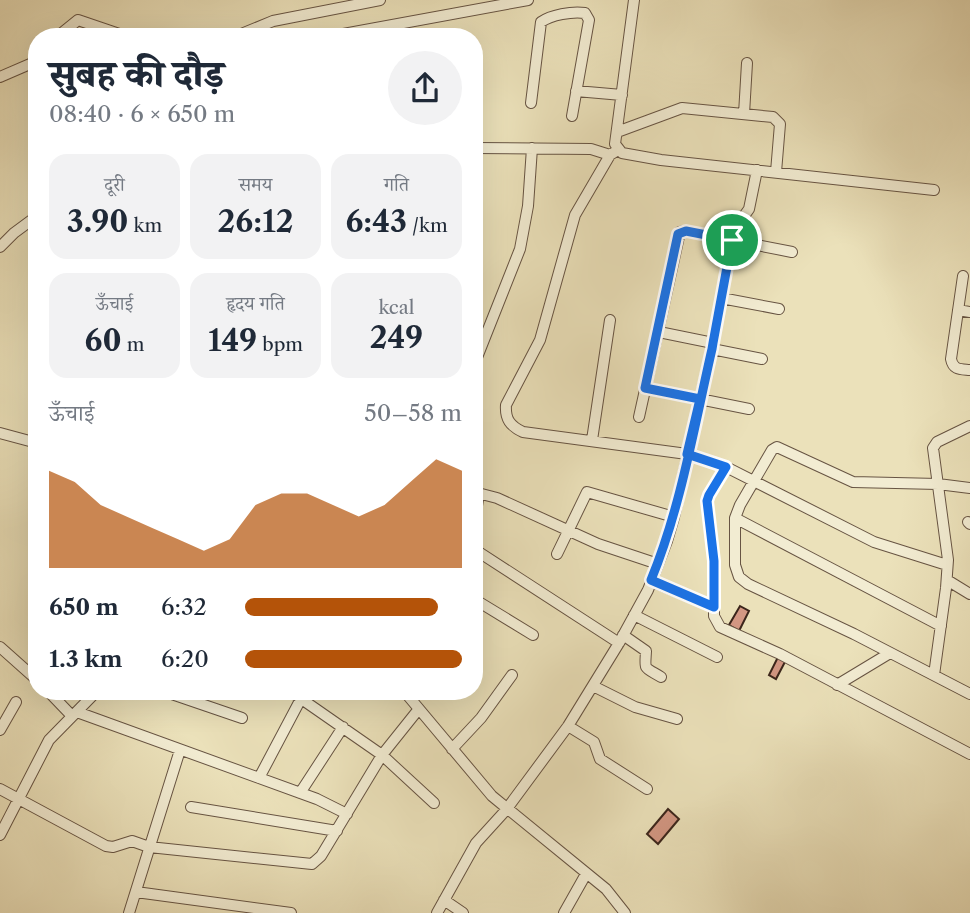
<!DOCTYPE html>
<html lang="hi">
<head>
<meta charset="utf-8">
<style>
	:root { --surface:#fff; --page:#f2f2f3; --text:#1f2937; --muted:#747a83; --accent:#b45309 }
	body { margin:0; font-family:"Libre Caslon Text","Noto Serif Devanagari",serif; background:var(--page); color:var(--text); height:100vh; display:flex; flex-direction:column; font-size:26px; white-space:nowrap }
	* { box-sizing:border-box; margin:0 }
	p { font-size:23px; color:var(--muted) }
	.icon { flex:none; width:38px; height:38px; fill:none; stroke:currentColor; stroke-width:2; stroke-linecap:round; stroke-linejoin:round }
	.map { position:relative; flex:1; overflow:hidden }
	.details { position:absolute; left:28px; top:28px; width:455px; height:672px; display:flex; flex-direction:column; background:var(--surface); border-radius:28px; box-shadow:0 7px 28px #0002 }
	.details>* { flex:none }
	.pin { position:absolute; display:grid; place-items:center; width:60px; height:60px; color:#fff; margin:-30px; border:4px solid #fff; border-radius:50%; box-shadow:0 2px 7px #0007 }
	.round { display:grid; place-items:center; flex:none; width:74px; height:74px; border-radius:37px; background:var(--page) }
	.overview { display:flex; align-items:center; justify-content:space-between; height:119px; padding:0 21px }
	h1 { font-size:38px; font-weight:800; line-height:52px }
	.stats { display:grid; grid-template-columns:repeat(3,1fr); gap:10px; height:119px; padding:7px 21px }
	.stats div { display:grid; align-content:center; border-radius:18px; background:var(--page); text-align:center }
	.stats b { font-size:30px; font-weight:800 }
	.stats small { font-size:19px; font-weight:400 }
	.stats p { font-size:19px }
	.chart { height:196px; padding:14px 21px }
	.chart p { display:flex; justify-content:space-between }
	.chart svg { width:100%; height:126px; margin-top:7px; fill:var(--accent); opacity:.7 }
	ul { padding:0 21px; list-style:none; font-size:23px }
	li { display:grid; grid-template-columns:112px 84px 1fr; align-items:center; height:52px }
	li i { height:18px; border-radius:9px; background:var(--accent) }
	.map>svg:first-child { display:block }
	.building { fill:#d39783; stroke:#3b251b; stroke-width:2 }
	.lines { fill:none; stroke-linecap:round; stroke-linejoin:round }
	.minor-casing { stroke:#675443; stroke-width:12 }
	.minor { stroke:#f2ecd2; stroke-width:10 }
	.route-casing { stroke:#fff; stroke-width:14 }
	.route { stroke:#1a73e8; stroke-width:9 }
</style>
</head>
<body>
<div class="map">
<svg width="970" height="913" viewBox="0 0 970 913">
	<rect width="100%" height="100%" fill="#ebe1ba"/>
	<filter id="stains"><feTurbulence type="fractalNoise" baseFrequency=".00286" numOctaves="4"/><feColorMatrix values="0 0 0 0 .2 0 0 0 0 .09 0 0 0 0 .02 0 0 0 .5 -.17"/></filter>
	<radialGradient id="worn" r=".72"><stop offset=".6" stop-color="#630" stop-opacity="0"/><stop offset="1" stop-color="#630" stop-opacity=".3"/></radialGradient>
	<path class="building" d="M 740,606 L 749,611 L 739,631 L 729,625 Z
		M 779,655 L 787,658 L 776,679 L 769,675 Z
		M 668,809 L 679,819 L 658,844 L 647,834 Z"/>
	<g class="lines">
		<g class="minor-casing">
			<path id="minor" d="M 634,0 L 615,144 L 622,153 L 661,160 L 934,190
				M 57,37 L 78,20 L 128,37
				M 234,37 L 273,21 L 380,0
				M 327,37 L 528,0
				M 0,77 L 37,61
				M 576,91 L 622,95
				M 531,103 L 541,22 C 551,15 572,11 585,13 L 589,20 L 572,116
				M 744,114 L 747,63
				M 617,132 L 682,108 L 773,117 L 780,124 L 776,172
				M 474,148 L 591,149 L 610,155
				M 618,150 L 610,155 L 575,215 L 540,340 L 506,405 C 505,419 510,426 523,432 L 687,454 L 726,467 L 874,542 L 947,565
				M 0,247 L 14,233 L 37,216
				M 963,276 L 951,359 C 953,370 960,369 970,370
				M 721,298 L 779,309
				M 958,310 L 970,312
				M 659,332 L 713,343
				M 712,349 L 762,359
				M 474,365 L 520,249 L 528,206 L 532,148
				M 645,388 L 749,409
				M 639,417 L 680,232 L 686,231 L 792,252
				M 0,433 L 37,443
				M 592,440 L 610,320
				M 726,467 L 709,495 L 707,501 L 714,561 L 714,616 L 720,627 L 780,654 L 970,754
				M 970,488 L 938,484 L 853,482 L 777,447 L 772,450 L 740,505 L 735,518 L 735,565 L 739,577 L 748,584 L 854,634 L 970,694
				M 474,492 L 497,498 L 598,544 L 658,564
				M 735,518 L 941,626
				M 968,522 L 970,524
				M 474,525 L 479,493
				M 474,549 L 619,643
				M 557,554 L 587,492 L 674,517
				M 947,580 L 970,594
				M 651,581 L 714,607
				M 474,599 L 533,635
				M 634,615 L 717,657
				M 623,635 L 646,651 C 645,671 643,666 661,677
				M 0,647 L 37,680
				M 934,675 L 946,588 L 948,560 L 933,448 L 937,442 L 970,426
				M 837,685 L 890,653
				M 593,686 L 635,707 L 677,719
				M 48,691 L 72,716
				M 163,691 L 242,718
				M 290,691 L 382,755 L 434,803
				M 404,691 L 492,796 L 606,889 L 625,913
				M 77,712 L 317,799 L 347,814
				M 568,726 L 594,742 L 600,759 L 647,789
				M 0,730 L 16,702
				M 452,749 L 481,718 L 512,675
				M 259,778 L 305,691
				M 0,789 L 106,846 L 113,847 L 132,841 L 149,847 L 312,864 L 321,856 L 382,755 L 418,710
				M 300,793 L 343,727
				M 191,807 L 337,831
				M 0,835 L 49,740 L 97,691
				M 136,892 L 291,913
				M 444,900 L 463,913
				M 129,913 L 180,750
				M 437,913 L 476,843 L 506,810 L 568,726 L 619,643 L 648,590 L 667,541 L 674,517 L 713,343 L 732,240 L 739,223 L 749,209 L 757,170
				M 564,913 L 586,874"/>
		</g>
		<use href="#minor" class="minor"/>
	</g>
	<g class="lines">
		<g class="route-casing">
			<path id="route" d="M 732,240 L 713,343 L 712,349 C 694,427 681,507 651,580 L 714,607 L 714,561 L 707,501 L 709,495 L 726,467 L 687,454 L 700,399 L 645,388 L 678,234 L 686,231 L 732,240"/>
		</g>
		<use href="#route" class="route"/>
	</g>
	<rect width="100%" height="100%" filter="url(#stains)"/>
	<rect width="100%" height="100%" fill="url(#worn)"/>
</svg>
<div class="pin" style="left:732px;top:240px;background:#1e9e55"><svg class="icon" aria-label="arrive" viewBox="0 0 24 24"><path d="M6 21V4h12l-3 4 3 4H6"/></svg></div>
<section class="details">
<div class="overview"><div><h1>सुबह की दौड़</h1><p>08:40 · 6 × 650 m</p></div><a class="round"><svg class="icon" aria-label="share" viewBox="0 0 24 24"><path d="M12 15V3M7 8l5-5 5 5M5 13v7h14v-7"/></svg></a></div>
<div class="stats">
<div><p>दूरी</p><b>3.90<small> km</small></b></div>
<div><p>समय</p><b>26:12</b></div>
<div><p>गति</p><b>6:43<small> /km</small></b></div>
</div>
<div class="stats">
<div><p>ऊँचाई</p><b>60<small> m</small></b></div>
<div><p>हृदय गति</p><b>149<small> bpm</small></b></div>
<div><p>kcal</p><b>249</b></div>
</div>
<div class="chart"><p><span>ऊँचाई</span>50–58 m</p>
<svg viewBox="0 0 160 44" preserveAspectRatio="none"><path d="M0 44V10L10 14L20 22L30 26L40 30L50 34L60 38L70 34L80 22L90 18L100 18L110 22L120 26L130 22L140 14L150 6L160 10V44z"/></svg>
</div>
<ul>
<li><b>650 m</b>6:32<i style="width:89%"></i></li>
<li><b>1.3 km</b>6:20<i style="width:100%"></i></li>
</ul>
</section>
</div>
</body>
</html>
